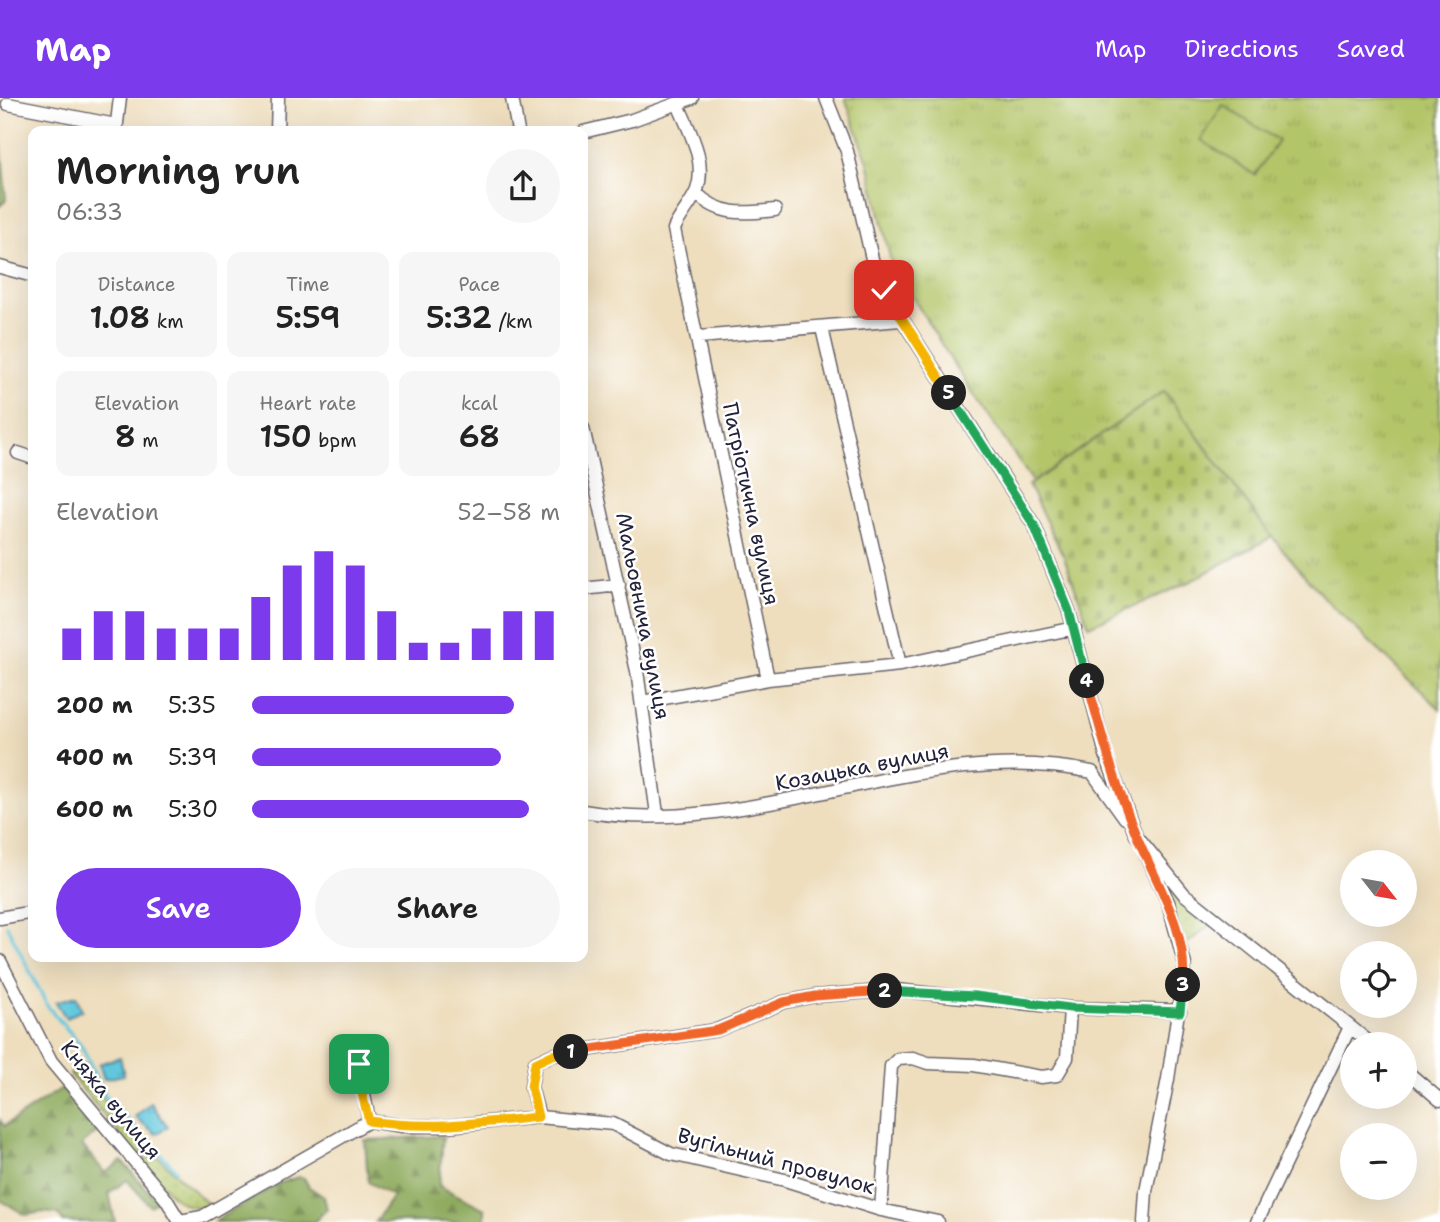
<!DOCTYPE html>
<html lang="en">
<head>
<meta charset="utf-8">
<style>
	:root { --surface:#fff; --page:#f6f6f6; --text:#222; --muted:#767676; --accent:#7c3aed }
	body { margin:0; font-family:"Shantell Sans",sans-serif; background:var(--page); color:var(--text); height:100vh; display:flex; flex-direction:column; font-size:26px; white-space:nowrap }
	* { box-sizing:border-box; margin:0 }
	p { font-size:23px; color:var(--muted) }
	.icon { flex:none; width:38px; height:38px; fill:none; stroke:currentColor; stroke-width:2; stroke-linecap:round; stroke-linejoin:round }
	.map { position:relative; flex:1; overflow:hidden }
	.panel { position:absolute; left:28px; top:28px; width:560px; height:836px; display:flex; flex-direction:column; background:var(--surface); border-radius:14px; box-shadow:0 7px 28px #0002 }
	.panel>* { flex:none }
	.needle { width:46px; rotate:121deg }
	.buttons { position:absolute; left:1340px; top:752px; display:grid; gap:14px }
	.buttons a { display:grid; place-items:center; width:77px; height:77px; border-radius:50%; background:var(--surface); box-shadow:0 7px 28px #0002; font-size:35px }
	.pin { position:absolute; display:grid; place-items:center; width:60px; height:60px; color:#fff; margin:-30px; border-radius:14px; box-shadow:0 4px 10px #0006 }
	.km { position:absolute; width:35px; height:35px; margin:-18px; border-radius:50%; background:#222; color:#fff; font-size:19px; line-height:35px; text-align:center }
	.round { display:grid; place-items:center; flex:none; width:74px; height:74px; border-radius:37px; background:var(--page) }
	.summary { display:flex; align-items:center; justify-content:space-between; height:119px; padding:0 28px }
	h1 { font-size:38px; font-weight:600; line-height:52px }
	.stats { display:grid; grid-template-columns:repeat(3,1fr); gap:10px; height:119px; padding:7px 28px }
	.stats div { display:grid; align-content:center; border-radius:14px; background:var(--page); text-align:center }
	.stats b { font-size:30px; font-weight:600 }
	.stats small { font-size:19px; font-weight:400 }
	.stats p { font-size:19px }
	.chart { height:196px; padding:14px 28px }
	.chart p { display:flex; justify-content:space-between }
	.chart svg { width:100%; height:126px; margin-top:7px; stroke:var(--accent); stroke-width:6 }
	.primary-button { display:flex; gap:14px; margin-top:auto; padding:14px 28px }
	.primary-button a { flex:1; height:80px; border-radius:42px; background:var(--accent); color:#fff; font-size:28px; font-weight:600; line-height:80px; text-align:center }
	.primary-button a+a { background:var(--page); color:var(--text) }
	ul { padding:0 28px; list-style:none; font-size:23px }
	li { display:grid; grid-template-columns:112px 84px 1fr; align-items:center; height:52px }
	li i { height:18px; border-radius:9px; background:var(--accent) }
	header { display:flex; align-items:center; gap:42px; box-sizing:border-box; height:98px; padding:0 35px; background:var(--accent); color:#fff }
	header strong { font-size:33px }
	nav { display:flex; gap:38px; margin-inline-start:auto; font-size:24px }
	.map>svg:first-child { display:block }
	.grass { fill:url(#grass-dots); stroke:#6a7452; stroke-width:2 }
	.forest { fill:url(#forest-firs); stroke:#58664c; stroke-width:2 }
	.cemetery { fill:url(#cemetery-stones); stroke:#6a7452; stroke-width:2 }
	.park { fill:url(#park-tufts); stroke:#6a7452; stroke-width:2 }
	.garden { fill:#b3c569; stroke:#6a7452; stroke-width:2 }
	.water { fill:url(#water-ripples); stroke:#41748c; stroke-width:2 }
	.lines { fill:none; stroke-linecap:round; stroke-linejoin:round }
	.stream { stroke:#60c7dd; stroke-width:3.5 }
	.street-casing { stroke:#696469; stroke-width:15 }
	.street { stroke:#fff; stroke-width:12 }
	.split-1-casing { stroke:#fff; stroke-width:14 }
	.split-2-casing { stroke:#fff; stroke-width:14 }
	.split-3-casing { stroke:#fff; stroke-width:14 }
	.split-4-casing { stroke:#fff; stroke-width:14 }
	.split-5-casing { stroke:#fff; stroke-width:14 }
	.split-6-casing { stroke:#fff; stroke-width:14 }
	.split-1 { stroke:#f5b400; stroke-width:9 }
	.split-2 { stroke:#f0652b; stroke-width:9 }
	.split-3 { stroke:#22a559; stroke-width:9 }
	.split-4 { stroke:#f0652b; stroke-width:9 }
	.split-5 { stroke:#22a559; stroke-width:9 }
	.split-6 { stroke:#f5b400; stroke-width:9 }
	.labels { text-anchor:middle; stroke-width:5; stroke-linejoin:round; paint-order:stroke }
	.street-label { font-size:21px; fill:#22223b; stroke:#fff }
</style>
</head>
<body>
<header>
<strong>Map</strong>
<nav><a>Map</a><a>Directions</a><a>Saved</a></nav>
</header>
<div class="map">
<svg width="1440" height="1124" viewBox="0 0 1440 1124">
	<defs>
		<pattern id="grass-dots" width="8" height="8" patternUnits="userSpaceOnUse" patternTransform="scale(1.75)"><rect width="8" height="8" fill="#b3c569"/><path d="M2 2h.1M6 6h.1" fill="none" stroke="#9aa95c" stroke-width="1.8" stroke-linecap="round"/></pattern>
		<pattern id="forest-firs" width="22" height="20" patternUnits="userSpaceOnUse" patternTransform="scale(1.75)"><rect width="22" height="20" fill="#8eaa5d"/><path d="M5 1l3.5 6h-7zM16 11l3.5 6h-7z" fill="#748a4e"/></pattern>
		<pattern id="cemetery-stones" width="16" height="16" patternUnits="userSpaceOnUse" patternTransform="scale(1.75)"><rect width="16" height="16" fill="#b3c569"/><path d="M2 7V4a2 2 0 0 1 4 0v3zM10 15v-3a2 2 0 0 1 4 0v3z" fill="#9aa95c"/></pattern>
		<pattern id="park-tufts" width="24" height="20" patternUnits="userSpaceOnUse" patternTransform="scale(1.75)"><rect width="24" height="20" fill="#b3c569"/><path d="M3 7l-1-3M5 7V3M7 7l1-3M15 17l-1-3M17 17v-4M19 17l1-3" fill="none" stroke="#9aa95c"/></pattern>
		<pattern id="water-ripples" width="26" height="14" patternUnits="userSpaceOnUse" patternTransform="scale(1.75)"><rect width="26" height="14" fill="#60c7dd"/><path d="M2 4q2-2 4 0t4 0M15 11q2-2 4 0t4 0" fill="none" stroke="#4fa1b4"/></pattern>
	</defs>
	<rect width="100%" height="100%" fill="#fff"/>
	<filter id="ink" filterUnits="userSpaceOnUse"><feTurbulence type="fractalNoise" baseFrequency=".0143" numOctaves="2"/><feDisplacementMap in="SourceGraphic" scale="14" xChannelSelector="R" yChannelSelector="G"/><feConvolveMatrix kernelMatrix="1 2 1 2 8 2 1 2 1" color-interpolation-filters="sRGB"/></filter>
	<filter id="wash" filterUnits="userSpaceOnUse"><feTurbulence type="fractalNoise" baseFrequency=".00686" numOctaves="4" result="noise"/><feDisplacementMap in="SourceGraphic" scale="28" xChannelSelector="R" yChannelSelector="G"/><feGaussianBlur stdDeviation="1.57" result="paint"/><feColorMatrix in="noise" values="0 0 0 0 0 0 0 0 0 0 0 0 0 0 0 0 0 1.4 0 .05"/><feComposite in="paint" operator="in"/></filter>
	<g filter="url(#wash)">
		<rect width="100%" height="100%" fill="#eedebe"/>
		<path class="grass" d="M 1176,793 L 1217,822 L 1182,849 L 1169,797 Z
			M 85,966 L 105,1003 L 149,1050 L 137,1058 L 70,976 L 79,973 L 77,969 Z
			M 154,1055 L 210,1108 C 177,1116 162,1085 143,1062 Z"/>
		<path class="forest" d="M 0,31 L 6,102 L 0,108 Z
			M 62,990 L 98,1033 L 82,1047 L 105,1075 L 122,1063 L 157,1103 L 150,1108 L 127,1082 L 109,1095 L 115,1124 L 63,1124 L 59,1116 L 43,1114 L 26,1117 L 0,1102 L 0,1022 L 4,1028 Z
			M 443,1038 L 439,1088 L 485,1111 L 485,1124 L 375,1124 L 393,1098 L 368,1084 L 365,1042 Z
			M 298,1079 L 304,1080 L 309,1089 L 324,1099 L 327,1111 L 314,1124 L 213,1124 L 280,1085 Z"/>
		<path class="cemetery" d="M 1164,293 L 1272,439 L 1189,484 L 1089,528 L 1064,459 L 1028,387 Z"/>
		<path class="park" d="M 845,0 L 1440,0 L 1440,611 L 1323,499 L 1272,439 L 1164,293 L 1033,384 L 953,265 L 891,164 L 868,64 Z"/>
		<path class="garden" d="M 1223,7 L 1278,43 L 1255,77 L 1201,42 Z"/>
		<path class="water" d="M 76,898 L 82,912 L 66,920 L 56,904 Z
			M 120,959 L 124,977 L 104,981 L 99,966 Z
			M 151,1005 L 168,1029 L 156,1036 L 135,1019 Z"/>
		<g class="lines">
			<path class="stream" d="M 0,810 L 1,811
				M 7,828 L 48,909 L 81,947 L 108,1002 L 176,1072"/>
		</g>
	</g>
	<g filter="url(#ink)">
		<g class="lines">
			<g class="street-casing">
				<path id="street" d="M 512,0 L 518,33
					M 826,0 L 847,53 L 873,165 L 884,193 L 1034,427 L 1069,513 L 1106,657 L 1136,737 L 1184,796 L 1373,947
					M 8,6 L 116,27
					M 678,6 C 689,33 707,62 697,92 C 692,105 680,117 674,131 L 768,581
					M 116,33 L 120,0
					M 277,33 L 278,0
					M 583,34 L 632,22 L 692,0
					M 696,95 C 719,118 744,116 775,112
					M 0,169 L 33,178
					M 822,230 L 900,567
					M 699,239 L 900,222
					M 583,330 L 637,573 L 657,716
					M 18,355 L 33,360
					M 583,491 L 619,487
					M 642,604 L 768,581 L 900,567 L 1075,530
					M 583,713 C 756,743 920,638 1092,674 L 1125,720
					M 0,820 L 33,814
					M 0,863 L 51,963 L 166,1101 L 180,1124
					M 1070,910 L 1180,913
					M 364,946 C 357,975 364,995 369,1023 L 402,1028 L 447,1028 L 539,1019 L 613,1026 L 671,1056 L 785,1082 L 881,1112 L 938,1124
					M 1405,972 L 1440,1002
					M 539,1019 L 531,989 L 535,965 L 552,957 L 717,932 L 784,904 L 815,898 L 896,892 L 1070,910 L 1067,960 L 1057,977 L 1041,979 L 974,967 L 928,965 L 913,960 L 898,961 L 891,968 L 881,1112
					M 180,1123 L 202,1119 L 369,1023
					M 1144,1124 L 1146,1093 L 1168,981 L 1185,867 L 1168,804 L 1146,757
					M 1257,1124 L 1350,929"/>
			</g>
			<use href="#street" class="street"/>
		</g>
	</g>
	<g class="lines" filter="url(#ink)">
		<g class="split-1-casing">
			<path id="split-1" d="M 359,966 L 360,988 L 369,1023 C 426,1032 481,1025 538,1019 L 531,989 L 535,965 L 552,957 L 571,954"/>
		</g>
		<g class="split-2-casing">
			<path id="split-2" d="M 571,954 L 718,932 L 784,904 L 815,898 L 885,893"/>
		</g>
		<g class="split-3-casing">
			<path id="split-3" d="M 885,893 L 975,898 L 1070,910 L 1180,914 L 1183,887"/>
		</g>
		<g class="split-4-casing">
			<path id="split-4" d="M 1087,583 C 1101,635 1115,686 1136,736 C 1156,785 1189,833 1183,887"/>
		</g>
		<g class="split-5-casing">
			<path id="split-5" d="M 949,295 L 1034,427 L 1069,513 L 1087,583"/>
		</g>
		<g class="split-6-casing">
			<path id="split-6" d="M 884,192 L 949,295"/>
		</g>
		<use href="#split-1" class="split-1"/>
		<use href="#split-2" class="split-2"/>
		<use href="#split-3" class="split-3"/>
		<use href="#split-4" class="split-4"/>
		<use href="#split-5" class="split-5"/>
		<use href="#split-6" class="split-6"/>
	</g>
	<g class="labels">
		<g class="street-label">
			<text transform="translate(751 406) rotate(78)" y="7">Патріотична вулиця</text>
			<text transform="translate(643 518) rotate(79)" y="7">Мальовнича вулиця</text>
			<text transform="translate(862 669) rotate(-11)" y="7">Козацька вулиця</text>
			<text transform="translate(111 1002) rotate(51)" y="7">Княжа вулиця</text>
			<text transform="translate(776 1063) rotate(15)" y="7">Вугільний провулок</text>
		</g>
	</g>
</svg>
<div class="buttons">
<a><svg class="needle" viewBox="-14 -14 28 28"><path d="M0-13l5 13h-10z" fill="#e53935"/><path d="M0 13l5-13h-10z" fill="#767676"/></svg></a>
<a><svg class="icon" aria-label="locate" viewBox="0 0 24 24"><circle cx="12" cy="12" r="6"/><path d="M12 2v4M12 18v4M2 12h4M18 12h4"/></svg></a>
<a>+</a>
<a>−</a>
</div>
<div class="pin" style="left:359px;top:966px;background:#1e9e55"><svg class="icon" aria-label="arrive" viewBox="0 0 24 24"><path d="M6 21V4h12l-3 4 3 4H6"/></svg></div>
<div class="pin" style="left:884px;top:192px;background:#d93025"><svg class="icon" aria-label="check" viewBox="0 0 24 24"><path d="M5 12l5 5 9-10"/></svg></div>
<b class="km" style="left:571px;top:954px">1</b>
<b class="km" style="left:885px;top:893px">2</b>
<b class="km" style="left:1183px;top:887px">3</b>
<b class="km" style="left:1087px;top:583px">4</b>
<b class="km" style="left:949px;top:295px">5</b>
<section class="panel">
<div class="summary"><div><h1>Morning run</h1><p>06:33</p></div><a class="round"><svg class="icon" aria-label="share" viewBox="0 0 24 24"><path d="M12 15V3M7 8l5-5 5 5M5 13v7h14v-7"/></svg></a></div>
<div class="stats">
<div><p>Distance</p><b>1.08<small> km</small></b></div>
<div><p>Time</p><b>5:59</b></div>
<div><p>Pace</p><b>5:32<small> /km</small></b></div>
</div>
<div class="stats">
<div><p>Elevation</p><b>8<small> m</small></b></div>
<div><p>Heart rate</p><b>150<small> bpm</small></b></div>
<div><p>kcal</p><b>68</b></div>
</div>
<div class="chart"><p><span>Elevation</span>52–58 m</p>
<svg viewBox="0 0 160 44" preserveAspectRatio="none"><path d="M5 44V33M15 44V27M25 44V27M35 44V33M45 44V33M55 44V33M65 44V22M75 44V11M85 44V6M95 44V11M105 44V27M115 44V38M125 44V38M135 44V33M145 44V27M155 44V27"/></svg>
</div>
<ul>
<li><b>200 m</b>5:35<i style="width:85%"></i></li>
<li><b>400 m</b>5:39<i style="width:81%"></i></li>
<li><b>600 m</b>5:30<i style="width:90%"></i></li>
</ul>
<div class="primary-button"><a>Save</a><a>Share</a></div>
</section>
</div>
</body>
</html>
